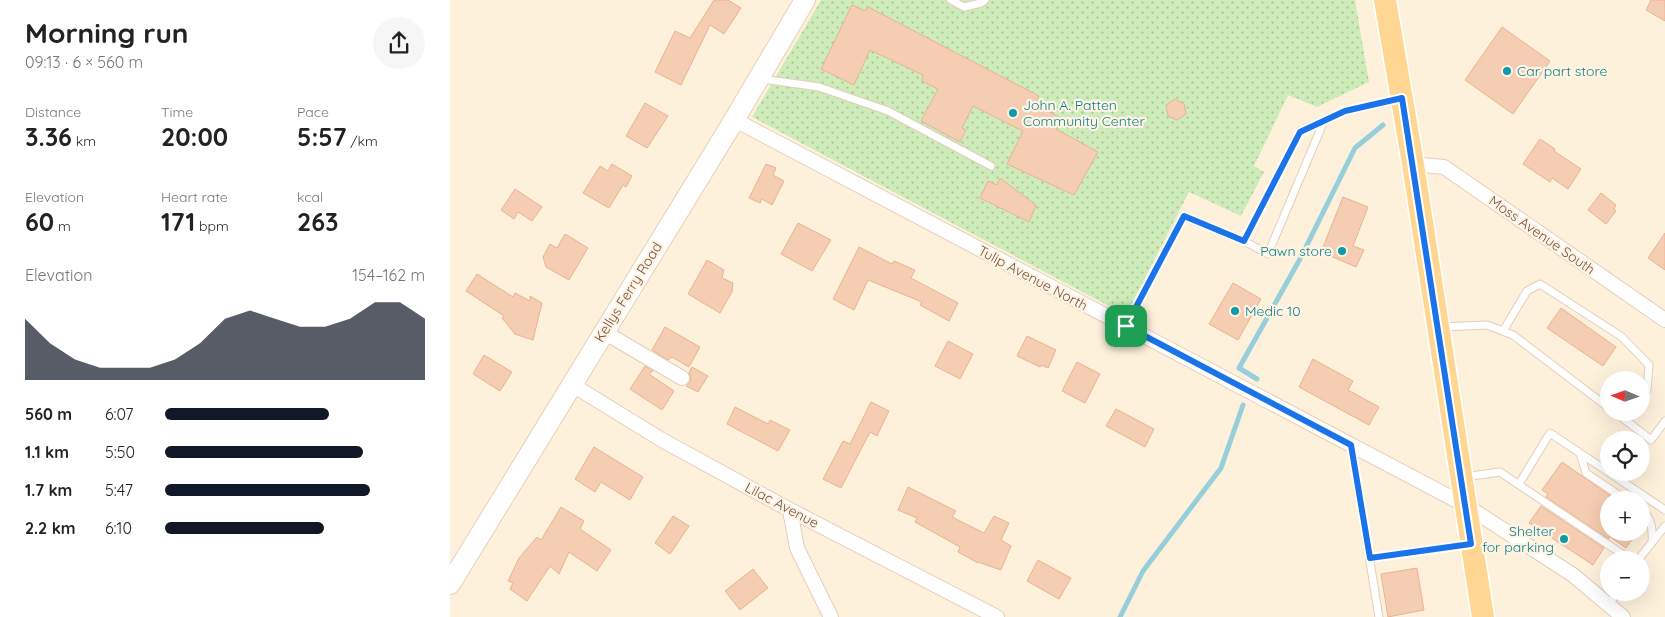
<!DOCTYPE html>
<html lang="en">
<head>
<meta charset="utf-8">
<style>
	:root { --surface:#fff; --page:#f6f6f6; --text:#222; --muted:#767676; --accent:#111827 }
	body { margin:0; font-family:Quicksand,sans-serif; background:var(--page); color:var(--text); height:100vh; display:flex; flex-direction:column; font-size:19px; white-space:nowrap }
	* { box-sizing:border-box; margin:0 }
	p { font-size:16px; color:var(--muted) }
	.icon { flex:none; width:28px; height:28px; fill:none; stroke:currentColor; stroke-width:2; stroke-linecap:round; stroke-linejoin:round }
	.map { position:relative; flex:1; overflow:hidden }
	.drawer { display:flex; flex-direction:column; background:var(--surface); width:450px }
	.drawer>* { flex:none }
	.needle { width:32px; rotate:272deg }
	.fabs { position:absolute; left:1150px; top:371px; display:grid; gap:10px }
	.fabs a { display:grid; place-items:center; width:50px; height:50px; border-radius:50%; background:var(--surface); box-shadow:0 5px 20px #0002; font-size:25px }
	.pin { position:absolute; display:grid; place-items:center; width:42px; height:42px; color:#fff; margin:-21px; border-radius:10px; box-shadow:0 2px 8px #0006 }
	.round { display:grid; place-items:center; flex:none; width:52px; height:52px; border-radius:26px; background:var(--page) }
	.overview { display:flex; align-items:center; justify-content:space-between; height:85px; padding:0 25px }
	h1 { font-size:28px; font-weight:700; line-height:38px }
	.metrics { display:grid; grid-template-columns:repeat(3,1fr); gap:8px; height:85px; padding:5px 25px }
	.metrics div { display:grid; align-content:center }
	.metrics b { font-size:25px; font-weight:700 }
	.metrics small { font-size:14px; font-weight:400 }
	.metrics p { font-size:14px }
	.chart { height:140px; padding:10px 25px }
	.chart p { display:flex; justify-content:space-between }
	.chart svg { width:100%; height:90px; margin-top:5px; fill:var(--accent); opacity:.7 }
	ul { padding:0 25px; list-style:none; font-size:16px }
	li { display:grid; grid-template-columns:80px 60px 1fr; align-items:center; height:38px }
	li i { height:12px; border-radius:6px; background:var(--accent) }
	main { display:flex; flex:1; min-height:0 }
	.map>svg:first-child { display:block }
	.park { fill:url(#park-dots) }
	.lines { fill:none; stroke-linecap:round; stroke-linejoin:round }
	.stream { stroke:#96cfda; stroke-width:5 }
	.building { fill:#f5cdb2; stroke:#e9b391 }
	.lane-casing { stroke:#e4cebb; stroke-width:9 }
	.street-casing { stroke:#e4cebb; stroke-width:16 }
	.secondary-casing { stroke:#e9cfb8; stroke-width:22 }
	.primary-casing { stroke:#fff; stroke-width:25 }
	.lane { stroke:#fff; stroke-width:7 }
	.street { stroke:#fff; stroke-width:14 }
	.secondary { stroke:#fff; stroke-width:20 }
	.primary { stroke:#ffd792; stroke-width:22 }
	.route-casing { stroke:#fff; stroke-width:10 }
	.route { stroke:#1a73e8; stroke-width:6 }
	.culture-dot { fill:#0f9aa8; stroke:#fff4e4; stroke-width:2 }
	.labels { text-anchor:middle; stroke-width:4.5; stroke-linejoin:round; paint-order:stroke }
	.culture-label { font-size:14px; fill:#0d838f; stroke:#fff4e4; text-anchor:start }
	.street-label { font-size:14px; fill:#745544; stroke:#fff4e4 }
</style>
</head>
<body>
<main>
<section class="drawer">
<div class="overview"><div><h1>Morning run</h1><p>09:13 · 6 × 560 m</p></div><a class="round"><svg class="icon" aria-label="share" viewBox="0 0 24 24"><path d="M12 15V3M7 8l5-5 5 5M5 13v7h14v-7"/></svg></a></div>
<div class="metrics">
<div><p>Distance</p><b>3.36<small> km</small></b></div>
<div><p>Time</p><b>20:00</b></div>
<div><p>Pace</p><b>5:57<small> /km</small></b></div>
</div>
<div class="metrics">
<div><p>Elevation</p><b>60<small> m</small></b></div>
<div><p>Heart rate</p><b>171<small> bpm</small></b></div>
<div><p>kcal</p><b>263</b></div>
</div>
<div class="chart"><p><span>Elevation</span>154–162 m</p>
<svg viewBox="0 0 160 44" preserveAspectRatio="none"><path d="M0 44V14L10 26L20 34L30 38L40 38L50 38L60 34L70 26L80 14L90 10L100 14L110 18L120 18L130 14L140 6L150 6L160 14V44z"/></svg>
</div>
<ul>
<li><b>560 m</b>6:07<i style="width:63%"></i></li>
<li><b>1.1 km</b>5:50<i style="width:76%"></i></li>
<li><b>1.7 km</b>5:47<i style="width:79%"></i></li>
<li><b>2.2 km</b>6:10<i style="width:61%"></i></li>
</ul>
</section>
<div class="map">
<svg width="1215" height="617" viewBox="0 0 1215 617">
	<defs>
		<pattern id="park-dots" width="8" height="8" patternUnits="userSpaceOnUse" patternTransform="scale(1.25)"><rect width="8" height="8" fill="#ceebba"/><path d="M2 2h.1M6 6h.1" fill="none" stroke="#acc199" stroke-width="1.8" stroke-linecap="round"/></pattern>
	</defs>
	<rect width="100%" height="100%" fill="#fef1dc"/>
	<path class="park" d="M 371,0 L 905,0 L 919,82 L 867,107 L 838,95 L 804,166 L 814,172 L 791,216 L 739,192 L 676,315 L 302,117 Z"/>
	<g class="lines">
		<path class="stream" d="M 807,379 L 789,368 L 850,259 L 905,148 L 933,125
			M 670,617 L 693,571 L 771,468 L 793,405"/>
	</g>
	<path class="building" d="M 264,0 L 278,0 L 291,8 L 274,34 L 260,25 L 231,85 L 205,72 L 225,31 L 240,38 Z
		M 1201,0 L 1215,0 L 1215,21 L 1196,10 Z
		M 402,5 L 415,11 L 418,7 L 589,96 L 584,104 L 611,118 L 606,129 L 648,152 L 624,195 L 557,164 L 573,131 L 523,106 L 512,128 L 516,130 L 510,142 L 471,121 L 488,89 L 472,81 L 473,75 L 420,50 L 404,85 L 371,69 Z
		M 1052,27 L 1100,61 L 1063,114 L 1015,80 Z
		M 725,99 L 734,104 L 736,114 L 727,120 L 718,116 L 716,105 Z
		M 195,103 L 218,116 L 197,148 L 176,136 Z
		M 1090,139 L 1105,149 L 1104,151 L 1131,169 L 1118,189 L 1102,178 L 1100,182 L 1073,164 Z
		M 162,164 L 182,176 L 176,187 L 173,185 L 159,208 L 133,193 L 150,166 L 158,171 Z
		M 316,164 L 326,168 L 323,175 L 334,181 L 322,205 L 312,199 L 310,203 L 299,198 Z
		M 550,178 L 586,205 L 579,222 L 530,198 L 538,181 L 547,185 Z
		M 65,189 L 92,207 L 82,221 L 68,212 L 64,219 L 51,210 Z
		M 1151,193 L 1166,205 L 1164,209 L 1166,211 L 1156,224 L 1138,210 Z
		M 893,197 L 918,207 L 903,246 L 914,250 L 906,267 L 871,252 Z
		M 348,223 L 381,240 L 362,271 L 331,254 Z
		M 1215,233 L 1215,270 L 1198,258 Z
		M 115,234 L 138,248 L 119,280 L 96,267 L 93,257 L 100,244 L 107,248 Z
		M 409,247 L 442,264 L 444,261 L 465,270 L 461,278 L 508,303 L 499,321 L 470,305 L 472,302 L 418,280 L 404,310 L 383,299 Z
		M 257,260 L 274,270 L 272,278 L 283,283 L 282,292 L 270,313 L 238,294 Z
		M 27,274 L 63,297 L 65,293 L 80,301 L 80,296 L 92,303 L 83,340 L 65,334 L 52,318 L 54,316 L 16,291 Z
		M 783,283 L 811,299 L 788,340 L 759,324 Z
		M 1111,308 L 1166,347 L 1153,366 L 1097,328 Z
		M 215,327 L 250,347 L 239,367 L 222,357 L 218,360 L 202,350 Z
		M 577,336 L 606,350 L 598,368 L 591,365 L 590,367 L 567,356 Z
		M 498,341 L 523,354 L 510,379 L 485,366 Z
		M 34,355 L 62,372 L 50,391 L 23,374 Z
		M 863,359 L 903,381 L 898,390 L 929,407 L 919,425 L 849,387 Z
		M 627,362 L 650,374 L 635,403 L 612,391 Z
		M 195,366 L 203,371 L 199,374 L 224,391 L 212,410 L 180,389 Z
		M 242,367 L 258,376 L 248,392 L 236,386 L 240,382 L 241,378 L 239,373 Z
		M 421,402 L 439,411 L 427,436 L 420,432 L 391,488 L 373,479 L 393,441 L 400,444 Z
		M 285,407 L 318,424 L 320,420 L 340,430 L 328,451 L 277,424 Z
		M 666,409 L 704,429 L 695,447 L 656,426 Z
		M 144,447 L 193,477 L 180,500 L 151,482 L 145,492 L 125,479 Z
		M 1112,462 L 1165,499 L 1159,500 L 1159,532 L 1187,532 L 1176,548 L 1159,536 L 1159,539 L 1096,497 L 1098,494 L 1092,490 Z
		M 458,487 L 506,511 L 502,517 L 534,533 L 544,516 L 559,523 L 551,540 L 561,546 L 551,570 L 528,562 L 528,563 L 508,552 L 510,547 L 465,522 L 467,518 L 448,510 Z
		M 1091,506 L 1154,548 L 1143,565 L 1079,523 Z
		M 111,507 L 134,521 L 130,529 L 161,550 L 147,571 L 119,552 L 109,574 L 100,566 L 77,601 L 60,589 L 63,583 L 58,581 L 69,558 L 87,537 L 91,540 Z
		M 223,516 L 239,526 L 220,554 L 205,543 Z
		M 588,560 L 621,578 L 609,599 L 577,581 Z
		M 967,568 L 974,610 L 938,617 L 931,574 Z
		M 303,569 L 318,588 L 290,610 L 275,591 Z"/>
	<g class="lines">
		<g class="lane-casing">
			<path id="lane" d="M 501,0 L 514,7 L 531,3 L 535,0
				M 312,79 L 369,87 L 438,111 L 541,166
				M 794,241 L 818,254 L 874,121
				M 676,326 L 733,216 L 794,241 L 850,131 L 895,111 L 949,99
				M 991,327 L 1037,325 L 1063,335 L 1159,408
				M 1053,331 L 1077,291 L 1090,284 L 1172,337 L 1199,365 L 1197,390 L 1191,398
				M 1165,412 L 1201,440 L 1215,421
				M 1176,421 L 1182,412
				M 901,445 L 929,617
				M 1130,453 L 1136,473 L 1176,500
				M 1014,477 L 1050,472 L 1181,560
				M 1069,484 L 1100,433 L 1215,510
				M 1191,510 C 1202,517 1203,530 1202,542
				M 920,558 L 1018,544
				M 1188,560 L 1215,526
				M 1159,605 L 1167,592"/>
		</g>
		<g class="street-casing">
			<path id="street" d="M 285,120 L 1015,505 L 1123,575 L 1173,617
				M 963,164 L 994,167 L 1215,320
				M 154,332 L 232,378
				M 121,384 L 212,440 L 340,510 L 547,617
				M 340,510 L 347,548 L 381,617"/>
		</g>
		<g class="secondary-casing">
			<path id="secondary" d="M 0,584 L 280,127 L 355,0"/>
		</g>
		<g class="primary-casing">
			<path id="primary" d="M 935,0 L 963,164 L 1033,617"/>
		</g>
		<use href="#lane" class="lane"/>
		<use href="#street" class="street"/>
		<use href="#secondary" class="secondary"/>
		<use href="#primary" class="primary"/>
	</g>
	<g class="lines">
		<g class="route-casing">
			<path id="route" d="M 952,98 L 1021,544 L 920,558 L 901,445 L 676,326 L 734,216 L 794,241 L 850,132 L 895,111 Z"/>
		</g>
		<use href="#route" class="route"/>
	</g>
	<g class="culture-dot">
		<circle cx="1057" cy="71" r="5"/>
		<circle cx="563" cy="113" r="5"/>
		<circle cx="892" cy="251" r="5"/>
		<circle cx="785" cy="311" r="5"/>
		<circle cx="1114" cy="539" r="5"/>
	</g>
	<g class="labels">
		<g class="culture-label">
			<text x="1067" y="76">Car part store</text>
			<text x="573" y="110">John A. Patten<tspan x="573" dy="16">Community Center</tspan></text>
			<text x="882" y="256" text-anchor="end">Pawn store</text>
			<text x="795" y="316">Medic 10</text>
			<text x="1104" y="536" text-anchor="end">Shelter<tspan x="1104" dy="16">for parking</tspan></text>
		</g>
		<g class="street-label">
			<text transform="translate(1092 235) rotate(35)" y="5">Moss Avenue South</text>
			<text transform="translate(583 278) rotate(28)" y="5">Tulip Avenue North</text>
			<text transform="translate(178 292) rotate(-58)" y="5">Kellys Ferry Road</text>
			<text transform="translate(332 505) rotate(28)" y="5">Lilac Avenue</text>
		</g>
	</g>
</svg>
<div class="fabs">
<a><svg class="needle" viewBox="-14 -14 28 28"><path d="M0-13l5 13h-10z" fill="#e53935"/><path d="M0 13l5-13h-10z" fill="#767676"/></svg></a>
<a><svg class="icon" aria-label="locate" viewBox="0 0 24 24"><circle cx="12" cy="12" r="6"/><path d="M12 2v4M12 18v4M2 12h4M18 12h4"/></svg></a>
<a>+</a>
<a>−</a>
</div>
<div class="pin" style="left:676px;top:326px;background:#1e9e55"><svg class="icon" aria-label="arrive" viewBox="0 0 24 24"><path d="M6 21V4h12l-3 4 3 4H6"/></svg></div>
</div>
</main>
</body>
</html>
